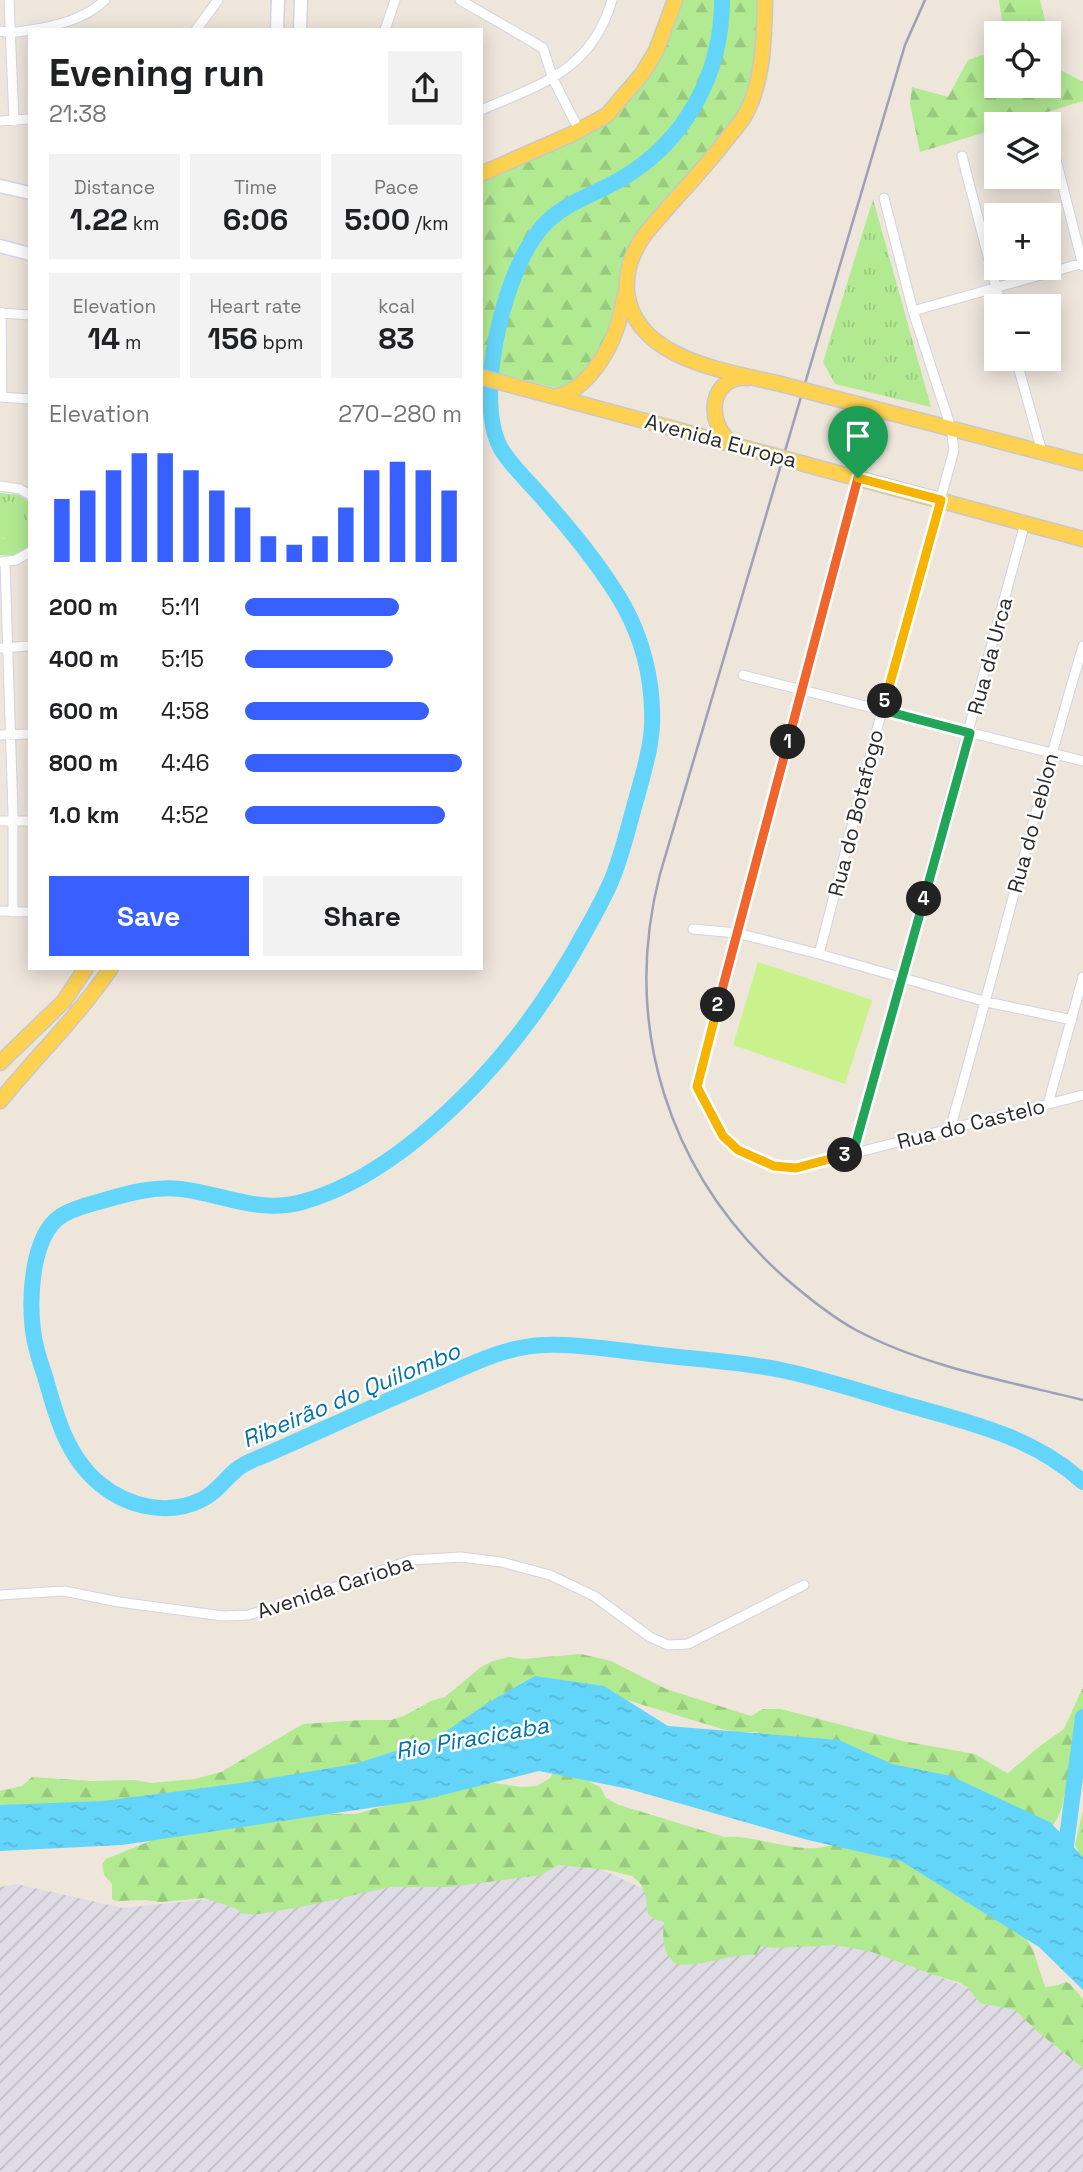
<!DOCTYPE html>
<html lang="en">
<head>
<meta charset="utf-8">
<style>
	:root { --surface:#fff; --page:#f2f2f2; --text:#202124; --muted:#757577; --accent:#3760ff }
	body { margin:0; font-family:"Space Grotesk",sans-serif; background:var(--page); color:var(--text); height:100vh; display:flex; flex-direction:column; font-size:26px; white-space:nowrap }
	* { box-sizing:border-box; margin:0 }
	p { font-size:23px; color:var(--muted) }
	.icon { flex:none; width:38px; height:38px; fill:none; stroke:currentColor; stroke-width:2; stroke-linecap:round; stroke-linejoin:round }
	.map { position:relative; flex:1; overflow:hidden }
	.panel { position:absolute; left:28px; top:28px; width:455px; height:942px; display:flex; flex-direction:column; background:var(--surface); border-radius:0px; box-shadow:0 4px 18px #0003 }
	.panel>* { flex:none }
	.tools { position:absolute; left:984px; top:21px; display:grid; gap:14px }
	.tools a { display:grid; place-items:center; width:77px; height:77px; border-radius:0px; background:var(--surface); box-shadow:0 4px 18px #0003; font-size:35px }
	.pin { position:absolute; display:grid; place-items:center; width:60px; height:60px; color:#fff; margin:-72px -30px; border-radius:50% 50% 50% 0; rotate:-45deg; box-shadow:0 0 7px #0007 }
	.pin .icon { rotate:45deg }
	.km { position:absolute; width:35px; height:35px; margin:-18px; border-radius:50%; background:#222; color:#fff; font-size:19px; line-height:35px; text-align:center }
	.round { display:grid; place-items:center; flex:none; width:74px; height:74px; border-radius:0px; background:var(--page) }
	.summary { display:flex; align-items:center; justify-content:space-between; height:119px; padding:0 21px }
	h1 { font-size:38px; font-weight:600; line-height:52px }
	.metrics { display:grid; grid-template-columns:repeat(3,1fr); gap:10px; height:119px; padding:7px 21px }
	.metrics div { display:grid; align-content:center; border-radius:0px; background:var(--page); text-align:center }
	.metrics b { font-size:30px; font-weight:600 }
	.metrics small { font-size:19px; font-weight:400 }
	.metrics p { font-size:19px }
	.chart { height:196px; padding:14px 21px }
	.chart p { display:flex; justify-content:space-between }
	.chart svg { width:100%; height:126px; margin-top:7px; stroke:var(--accent); stroke-width:6 }
	.action { display:flex; gap:14px; margin-top:auto; padding:14px 21px }
	.action a { flex:1; height:80px; border-radius:0px; background:var(--accent); color:#fff; font-size:28px; font-weight:600; line-height:80px; text-align:center }
	.action a+a { background:var(--page); color:var(--text) }
	ul { padding:0 21px; list-style:none; font-size:23px }
	li { display:grid; grid-template-columns:112px 84px 1fr; align-items:center; height:52px }
	li i { height:18px; border-radius:9px; background:var(--accent) }
	.map>svg:first-child { display:block }
	.industrial { fill:url(#industrial-furrows) }
	.grass { fill:url(#grass-tufts) }
	.forest { fill:url(#forest-firs) }
	.garden { fill:#b2ea92 }
	.pitch { fill:#c9f28d }
	.water { fill:url(#water-ripples) }
	.lines { fill:none; stroke-linecap:round; stroke-linejoin:round }
	.river { stroke:#64d5fa; stroke-width:16 }
	.minor-casing { stroke:#d0d4e5; stroke-width:11 }
	.secondary-casing { stroke:#d0d4e5; stroke-width:15 }
	.primary-casing { stroke:#c8c8c8; stroke-width:17 }
	.minor { stroke:#fff; stroke-width:9 }
	.secondary { stroke:#fff; stroke-width:12 }
	.primary { stroke:#fed250; stroke-width:14 }
	.rail { stroke:#9da1b7; stroke-width:2.5 }
	.primary-bridge-casing { stroke:#c8c8c8; stroke-width:17; stroke-linecap:butt }
	.primary-bridge { stroke:#fed250; stroke-width:14 }
	.split-1-casing { stroke:#fff; stroke-width:14 }
	.split-2-casing { stroke:#fff; stroke-width:14 }
	.split-3-casing { stroke:#fff; stroke-width:14 }
	.split-4-casing { stroke:#fff; stroke-width:14 }
	.split-5-casing { stroke:#fff; stroke-width:14 }
	.split-6-casing { stroke:#fff; stroke-width:14 }
	.split-1 { stroke:#f0652b; stroke-width:9 }
	.split-2 { stroke:#f0652b; stroke-width:9 }
	.split-3 { stroke:#f5b400; stroke-width:9 }
	.split-4 { stroke:#22a559; stroke-width:9 }
	.split-5 { stroke:#22a559; stroke-width:9 }
	.split-6 { stroke:#f5b400; stroke-width:9 }
	.labels { text-anchor:middle; stroke-width:5; stroke-linejoin:round; paint-order:stroke }
	.street-label { font-size:21px; fill:#2a2a2a; stroke:#fff }
	.water-label { font-size:23px; font-style:italic; fill:#0072a9; stroke:#fff }
</style>
</head>
<body>
<div class="map">
<svg width="1083" height="2172" viewBox="0 0 1083 2172">
	<defs>
		<pattern id="industrial-furrows" width="10" height="10" patternUnits="userSpaceOnUse" patternTransform="scale(1.75)"><rect width="10" height="10" fill="#dfdce6"/><path d="M-1 1l2-2M0 10L10 0M9 11l2-2" fill="none" stroke="#c0bdc5"/></pattern>
		<pattern id="grass-tufts" width="24" height="20" patternUnits="userSpaceOnUse" patternTransform="scale(1.75)"><rect width="24" height="20" fill="#b2ea92"/><path d="M3 7l-1-3M5 7V3M7 7l1-3M15 17l-1-3M17 17v-4M19 17l1-3" fill="none" stroke="#99c97e"/></pattern>
		<pattern id="forest-firs" width="22" height="20" patternUnits="userSpaceOnUse" patternTransform="scale(1.75)"><rect width="22" height="20" fill="#b2ea92"/><path d="M5 1l3.5 6h-7zM16 11l3.5 6h-7z" fill="#99c97e"/></pattern>
		<pattern id="water-ripples" width="26" height="14" patternUnits="userSpaceOnUse" patternTransform="scale(1.75)"><rect width="26" height="14" fill="#64d5fa"/><path d="M2 4q2-2 4 0t4 0M15 11q2-2 4 0t4 0" fill="none" stroke="#57b7d6"/></pattern>
	</defs>
	<rect width="100%" height="100%" fill="#eee5db"/>
	<path class="industrial" d="M 581,1860 L 674,1903 L 840,1939 L 961,1985 L 1033,2018 L 1083,2065 L 1083,2172 L 0,2172 L 0,1887 L 16,1884 L 123,1908 Z"/>
	<path class="grass" d="M 873,199 L 931,407 L 835,384 L 823,362 Z
		M 0,493 L 19,495 L 30,503 L 30,546 L 14,555 L 0,555 L 0,537 L 10,541 L 17,540 L 20,525 L 16,524 L 11,518 L 10,510 L 13,505 L 10,501 L 0,508 Z"/>
	<path class="forest" d="M 681,0 L 759,0 L 758,34 L 752,81 L 741,112 L 711,151 L 640,232 L 609,333 L 598,354 L 572,385 L 560,389 L 481,369 L 481,181 L 611,119 L 647,77 L 661,54 Z
		M 999,0 L 1040,0 L 1048,33 L 1004,33 Z
		M 1048,34 L 1057,68 L 1083,82 L 1083,101 L 1009,124 L 996,124 L 996,129 L 920,152 L 910,104 L 912,87 L 948,97 L 968,60 L 982,55 L 996,57 L 996,86 L 1048,86 Z
		M 581,1654 L 611,1661 L 666,1689 L 751,1716 L 763,1709 L 781,1709 L 903,1741 L 974,1754 C 987,1760 996,1768 1008,1773 L 1040,1746 L 1064,1729 L 1083,1687 L 1083,1774 L 1075,1767 C 1059,1793 1069,1810 1047,1832 L 766,1740 L 757,1732 L 737,1732 L 722,1729 L 584,1687 L 417,1764 L 0,1818 L 0,1791 L 22,1786 L 32,1777 L 91,1781 L 136,1780 L 151,1783 L 195,1779 L 221,1772 L 303,1724 L 362,1720 L 391,1720 L 404,1716 L 431,1701 L 445,1697 L 481,1667 L 493,1661 L 509,1657 L 523,1659 Z
		M 557,1765 L 600,1787 L 606,1798 L 619,1805 L 724,1837 C 755,1835 786,1850 817,1848 C 831,1847 846,1840 859,1835 L 928,1872 L 1026,1938 L 1033,1950 L 1045,1987 L 1058,1985 L 1066,1982 L 1070,1984 L 1083,1999 L 1083,2068 L 1038,2032 L 1015,2010 L 980,2003 L 967,1987 L 958,1982 L 931,1974 L 872,1952 L 836,1945 L 772,1948 L 761,1946 L 756,1955 C 729,1953 704,1968 676,1964 C 663,1954 662,1938 664,1922 L 653,1919 L 648,1914 L 645,1893 L 640,1883 L 632,1876 L 607,1870 L 559,1865 L 541,1875 L 450,1887 L 390,1887 L 306,1906 L 259,1914 L 243,1914 L 235,1908 L 204,1898 L 161,1902 L 144,1900 L 116,1901 L 112,1899 L 112,1884 L 104,1874 L 102,1864 L 106,1859 L 148,1842 L 168,1831 L 258,1813 L 356,1814 L 415,1797 L 487,1782 L 522,1787 L 537,1786 L 550,1778 Z
		M 1083,1810 L 1083,1861 L 1075,1845 Z"/>
	<path class="garden" d="M 10,500 L 14,505 L 10,510 L 13,513 L 13,521 L 25,526 L 28,531 L 25,535 L 20,535 L 17,540 L 8,542 L 4,538 L 0,537 L 0,508 Z"/>
	<path class="pitch" d="M 758,962 L 872,1000 L 845,1084 L 733,1045 Z"/>
	<path class="water" d="M 535,1676 L 604,1686 L 668,1726 L 839,1740 L 892,1764 L 951,1776 L 1050,1822 L 1083,1857 L 1083,1990 L 1039,1947 L 901,1861 L 808,1840 L 629,1789 L 539,1771 L 423,1800 L 122,1845 L 0,1851 L 0,1805 L 103,1801 L 241,1783 L 355,1764 L 436,1738 L 489,1702 Z"/>
	<g class="lines">
		<path class="river" d="M 722,0 C 722,74 685,142 621,179 C 594,195 563,203 542,227 C 512,262 496,327 491,372 C 489,397 489,425 500,447 C 510,465 527,480 540,495 C 570,529 601,566 624,606 C 641,637 651,674 652,709 C 654,741 644,770 636,800 C 629,825 623,850 614,874 C 607,893 596,912 586,930 C 557,984 522,1035 479,1081 C 431,1131 371,1183 302,1202 C 259,1214 223,1194 181,1189 C 155,1186 129,1193 105,1200 C 91,1204 73,1208 61,1216 C 31,1236 29,1299 33,1331 C 35,1347 40,1362 45,1376 C 56,1416 67,1457 100,1484 C 128,1507 168,1516 201,1500 C 215,1494 224,1480 236,1470 C 244,1463 253,1460 263,1456 C 320,1431 376,1405 433,1381 C 461,1369 490,1354 520,1348 C 556,1340 606,1349 643,1353 C 688,1359 736,1361 781,1370 C 826,1379 871,1395 915,1407 C 976,1424 1034,1438 1083,1482
			M 1064,1860 L 1083,1717"/>
		<g class="minor-casing">
			<path id="minor" d="M 9,0 L 14,121
				M 460,0 L 543,48 L 553,79 L 579,130
				M 30,30 C 57,26 85,19 105,0
				M 196,30 L 218,0
				M 385,30 L 395,0
				M 0,31 L 11,33 L 30,30
				M 481,110 C 542,84 592,70 612,0
				M 0,121 L 30,119
				M 1050,136 L 1083,266
				M 962,156 L 1001,306
				M 913,311 L 1083,263
				M 1,312 L 2,397
				M 0,313 L 30,315
				M 1016,359 L 1042,452
				M 0,397 L 30,399
				M 858,478 L 697,1087 C 722,1138 734,1163 796,1168 L 1083,1095
				M 0,486 L 20,489 L 30,495
				M 2,562 L 16,560 L 30,552
				M 5,562 L 13,813 L 13,912
				M 0,648 L 30,646
				M 743,675 L 1083,761
				M 0,735 L 30,734
				M 0,821 L 30,821
				M 0,911 L 30,912
				M 693,929 L 737,933 L 819,954 L 987,1002 L 1072,1020
				M 819,954 L 882,710 L 954,450 L 951,428 L 913,311 L 884,198
				M 1048,1104 L 1083,977
				M 950,1129 C 996,968 1035,806 1083,646
				M 853,1153 L 1025,523
				M 0,1595 L 64,1591 L 119,1602 L 223,1616 L 248,1615 L 302,1599 L 411,1560 L 461,1557 L 501,1562 L 550,1575 L 594,1596 L 650,1637 L 668,1645 L 688,1644 L 804,1585"/>
		</g>
		<g class="secondary-casing">
			<path id="secondary" d="M 277,30 L 278,0
				M 300,30 L 301,0
				M 0,186 L 30,193
				M 0,246 L 30,254"/>
		</g>
		<g class="primary-casing">
			<path id="primary" d="M 765,0 C 764,37 764,81 745,115 C 740,124 732,132 726,140 C 701,173 672,201 646,233 C 633,249 625,272 627,292 C 635,360 727,371 781,384
				M 481,174 L 572,134 L 607,115 L 642,74 L 656,51 L 675,0
				M 481,377 L 764,453
				M 558,396 C 586,390 609,352 617,327 C 621,317 622,305 625,294
				M 826,396 L 1083,463
				M 732,443 C 704,422 710,375 748,378
				M 808,465 L 1083,539
				M 0,1063 L 64,1001 L 86,968
				M 0,1101 C 37,1056 78,1016 111,968"/>
		</g>
		<use href="#minor" class="minor"/>
		<use href="#secondary" class="secondary"/>
		<use href="#primary" class="primary"/>
		<path class="rail" d="M 925,0 L 905,45 L 660,874 C 621,1025 668,1173 784,1277 C 806,1296 830,1316 856,1330 C 926,1367 1006,1381 1083,1400"/>
		<g class="primary-bridge-casing">
			<path id="primary-bridge" d="M 781,384 L 826,396
				M 764,453 L 808,465"/>
		</g>
		<use href="#primary-bridge" class="primary-bridge"/>
	</g>
	<g class="lines">
		<g class="split-1-casing">
			<path id="split-1" d="M 788,742 L 858,478"/>
		</g>
		<g class="split-2-casing">
			<path id="split-2" d="M 718,1005 L 788,742"/>
		</g>
		<g class="split-3-casing">
			<path id="split-3" d="M 718,1005 L 697,1087 L 723,1136 L 738,1150 L 774,1166 L 796,1168 L 845,1155"/>
		</g>
		<g class="split-4-casing">
			<path id="split-4" d="M 845,1155 L 853,1153 L 924,899"/>
		</g>
		<g class="split-5-casing">
			<path id="split-5" d="M 885,701 L 882,710 L 970,733 L 924,899"/>
		</g>
		<g class="split-6-casing">
			<path id="split-6" d="M 858,478 L 941,500 L 885,701"/>
		</g>
		<use href="#split-1" class="split-1"/>
		<use href="#split-2" class="split-2"/>
		<use href="#split-3" class="split-3"/>
		<use href="#split-4" class="split-4"/>
		<use href="#split-5" class="split-5"/>
		<use href="#split-6" class="split-6"/>
	</g>
	<g class="labels">
		<g class="street-label">
			<text transform="translate(721 441) rotate(15)" y="7">Avenida Europa</text>
			<text transform="translate(990 656) rotate(-75)" y="7">Rua da Urca</text>
			<text transform="translate(856 813) rotate(-76)" y="7">Rua do Botafogo</text>
			<text transform="translate(1033 823) rotate(-75)" y="7">Rua do Leblon</text>
			<text transform="translate(971 1124) rotate(-14)" y="7">Rua do Castelo</text>
			<text transform="translate(335 1587) rotate(-18)" y="7">Avenida Carioba</text>
		</g>
		<g class="water-label">
			<text transform="translate(351 1395) rotate(-23)" y="8">Ribeirão do Quilombo</text>
			<text transform="translate(472 1738) rotate(-10)" y="8">Rio Piracicaba</text>
		</g>
	</g>
</svg>
<div class="tools">
<a><svg class="icon" aria-label="locate" viewBox="0 0 24 24"><circle cx="12" cy="12" r="6"/><path d="M12 2v4M12 18v4M2 12h4M18 12h4"/></svg></a>
<a><svg class="icon" aria-label="layers" viewBox="0 0 24 24"><path d="M12 4l9 5-9 5-9-5zM3 14l9 5 9-5"/></svg></a>
<a>+</a>
<a>−</a>
</div>
<div class="pin" style="left:858px;top:478px;background:#1e9e55"><svg class="icon" aria-label="arrive" viewBox="0 0 24 24"><path d="M6 21V4h12l-3 4 3 4H6"/></svg></div>
<b class="km" style="left:788px;top:742px">1</b>
<b class="km" style="left:718px;top:1005px">2</b>
<b class="km" style="left:845px;top:1155px">3</b>
<b class="km" style="left:924px;top:899px">4</b>
<b class="km" style="left:885px;top:701px">5</b>
<section class="panel">
<div class="summary"><div><h1>Evening run</h1><p>21:38</p></div><a class="round"><svg class="icon" aria-label="share" viewBox="0 0 24 24"><path d="M12 15V3M7 8l5-5 5 5M5 13v7h14v-7"/></svg></a></div>
<div class="metrics">
<div><p>Distance</p><b>1.22<small> km</small></b></div>
<div><p>Time</p><b>6:06</b></div>
<div><p>Pace</p><b>5:00<small> /km</small></b></div>
</div>
<div class="metrics">
<div><p>Elevation</p><b>14<small> m</small></b></div>
<div><p>Heart rate</p><b>156<small> bpm</small></b></div>
<div><p>kcal</p><b>83</b></div>
</div>
<div class="chart"><p><span>Elevation</span>270–280 m</p>
<svg viewBox="0 0 160 44" preserveAspectRatio="none"><path d="M5 44V22M15 44V19M25 44V12M35 44V6M45 44V6M55 44V12M65 44V19M75 44V25M85 44V35M95 44V38M105 44V35M115 44V25M125 44V12M135 44V9M145 44V12M155 44V19"/></svg>
</div>
<ul>
<li><b>200 m</b>5:11<i style="width:71%"></i></li>
<li><b>400 m</b>5:15<i style="width:68%"></i></li>
<li><b>600 m</b>4:58<i style="width:85%"></i></li>
<li><b>800 m</b>4:46<i style="width:100%"></i></li>
<li><b>1.0 km</b>4:52<i style="width:92%"></i></li>
</ul>
<div class="action"><a>Save</a><a>Share</a></div>
</section>
</div>
</body>
</html>
